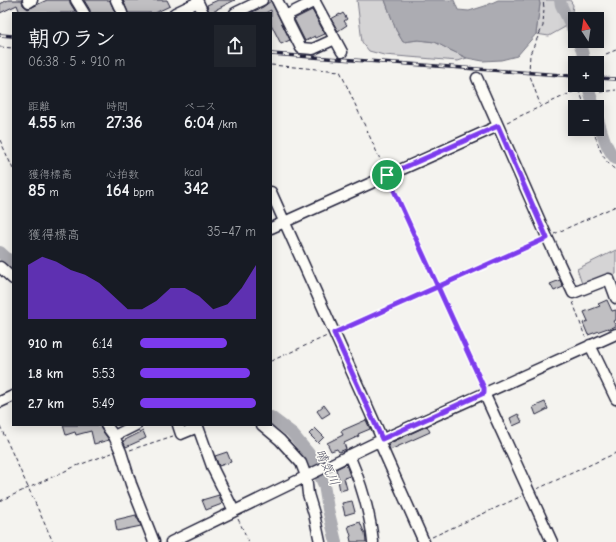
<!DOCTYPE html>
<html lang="ja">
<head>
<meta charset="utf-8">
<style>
	:root { --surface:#171b24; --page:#20242c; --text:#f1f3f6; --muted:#9ea1a6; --accent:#7c3aed }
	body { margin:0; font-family:"Comic Neue","Klee One",sans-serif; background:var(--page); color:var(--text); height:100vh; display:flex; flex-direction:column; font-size:15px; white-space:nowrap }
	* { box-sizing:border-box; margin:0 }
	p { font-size:13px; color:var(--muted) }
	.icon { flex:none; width:22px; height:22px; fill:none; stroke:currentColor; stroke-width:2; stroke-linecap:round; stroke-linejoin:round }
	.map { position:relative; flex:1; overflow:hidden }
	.sheet { position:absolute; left:12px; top:12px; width:260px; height:414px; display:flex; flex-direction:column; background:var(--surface); border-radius:0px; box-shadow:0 2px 10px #0003 }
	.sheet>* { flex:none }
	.needle { width:26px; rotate:348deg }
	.fabs { position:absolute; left:568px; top:12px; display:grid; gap:8px }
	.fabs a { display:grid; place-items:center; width:36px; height:36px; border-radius:0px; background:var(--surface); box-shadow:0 2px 10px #0003; font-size:20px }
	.pin { position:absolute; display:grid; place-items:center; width:34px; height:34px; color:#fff; margin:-17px; border:2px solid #fff; border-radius:50%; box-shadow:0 1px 4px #0007 }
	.round { display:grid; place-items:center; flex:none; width:42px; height:42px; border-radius:0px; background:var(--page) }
	.overview { display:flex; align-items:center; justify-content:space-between; height:68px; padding:0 16px }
	h1 { font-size:22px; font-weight:700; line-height:30px }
	.figures { display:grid; grid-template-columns:repeat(3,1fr); gap:6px; height:68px; padding:4px 16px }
	.figures div { display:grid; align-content:center }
	.figures b { font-size:17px; font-weight:700 }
	.figures small { font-size:11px; font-weight:400 }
	.figures p { font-size:11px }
	.chart { height:112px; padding:8px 16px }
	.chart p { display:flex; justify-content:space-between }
	.chart svg { width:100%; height:72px; margin-top:4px; fill:var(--accent); opacity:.7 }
	ul { padding:0 16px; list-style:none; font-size:13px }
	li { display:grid; grid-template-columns:64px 48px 1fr; align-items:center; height:30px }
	li i { height:10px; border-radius:5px; background:var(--accent) }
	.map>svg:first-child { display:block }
	.green { fill:#d5d4d5; stroke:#7c7b88 }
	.water { fill:#acacb2; stroke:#757582 }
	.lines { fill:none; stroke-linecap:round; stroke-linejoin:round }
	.river { stroke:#acacb2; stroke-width:12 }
	.building { fill:#c0bfc2; stroke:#22223b }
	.minor-casing { stroke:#22223b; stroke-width:13 }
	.path { stroke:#22223b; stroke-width:1; stroke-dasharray:4 3; stroke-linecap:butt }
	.minor { stroke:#fdfcf7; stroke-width:10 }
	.rail-casing { stroke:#22223b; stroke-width:3.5 }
	.rail { stroke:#fdfcf7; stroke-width:2; stroke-dasharray:6; stroke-linecap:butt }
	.route-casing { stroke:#fff; stroke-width:8 }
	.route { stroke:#7c3aed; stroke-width:5 }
	.labels { text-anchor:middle; stroke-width:3; stroke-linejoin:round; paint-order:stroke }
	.water-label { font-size:13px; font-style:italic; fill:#59596b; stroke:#fdfcf7 }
</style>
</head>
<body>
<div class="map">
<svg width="616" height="542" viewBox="0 0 616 542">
	<rect width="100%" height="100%" fill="#f4f3ef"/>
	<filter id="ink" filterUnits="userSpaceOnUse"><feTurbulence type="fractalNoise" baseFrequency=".025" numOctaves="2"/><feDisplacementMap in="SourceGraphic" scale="8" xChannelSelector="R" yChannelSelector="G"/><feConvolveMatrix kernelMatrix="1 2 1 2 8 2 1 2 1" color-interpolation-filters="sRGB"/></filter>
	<g filter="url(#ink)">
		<path class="green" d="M 357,0 L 385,0 L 396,30 L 403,42 L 418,40 L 435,42 L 448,49 L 467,58 L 458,61 L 384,55 L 369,51 L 362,42 Z
			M 539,0 L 570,0 L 573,5 L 572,12 L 565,27 L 549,36 L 536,34 L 540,4 Z
			M 616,250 L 616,274 L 583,287 L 577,269 Z"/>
		<path class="water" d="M 385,0 L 454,0 L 458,10 L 469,11 L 485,6 L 498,0 L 539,0 L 540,4 L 536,34 L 517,56 L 501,60 L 483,61 L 467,58 L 448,49 L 435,42 L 418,40 L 403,42 L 396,30 Z"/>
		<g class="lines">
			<path class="river" d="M 560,0 L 561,5 L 575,34
				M 578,41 L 582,51 L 585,63
				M 588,85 L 589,90 L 594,107
				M 597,117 C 602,131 605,148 616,159
				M 0,252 L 13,264
				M 271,417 L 291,432 L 311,456 L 324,485 L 328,509 L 336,542"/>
		</g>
		<path class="building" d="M 8,0 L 22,0 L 23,5 L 28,9 L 47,0 L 70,0 L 70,3 L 75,11 L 70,13 L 20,13 L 17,5 L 0,13 L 0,4 Z
			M 84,0 L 110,0 L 115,13 L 90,13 L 90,10 Z
			M 123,0 L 167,0 L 170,6 L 155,13 L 128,13 Z
			M 218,0 L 235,0 L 217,9 L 217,10 L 209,13 L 207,5 Z
			M 271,1 L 290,40 L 281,44 L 271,24 L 271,10 L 265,13 L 250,13 L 263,7 Z
			M 312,10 L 325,34 L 316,38 L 315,36 L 305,41 L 294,19 Z
			M 343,13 L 347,19 L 344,21 L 347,25 L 338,31 L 331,19 L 340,14 L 340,15 Z
			M 560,280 L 563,287 L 554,291 L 550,284 Z
			M 607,300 L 612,311 L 616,310 L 616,320 L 613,321 L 616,326 L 609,329 L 608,328 L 588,335 L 583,323 L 588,321 L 584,312 L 600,306 L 598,304 Z
			M 545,402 L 548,409 L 536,415 L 533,407 Z
			M 324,405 L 330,413 L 322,418 L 317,411 Z
			M 518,414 L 522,422 L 513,426 L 510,418 Z
			M 366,420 L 370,429 L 358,434 L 359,436 L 344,443 L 346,449 L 339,452 L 337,449 L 331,451 L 327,443 L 343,435 L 341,431 Z
			M 63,425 L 100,425 L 101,429 L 109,440 L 94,444 L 91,431 L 76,435 L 75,432 L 66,435 Z
			M 427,426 L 430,432 L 390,450 L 388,444 Z
			M 315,428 L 324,437 L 318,443 L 309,434 Z
			M 143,431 L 146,438 L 126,447 L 123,441 Z
			M 227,452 L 231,462 L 219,466 L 215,456 Z
			M 346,464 L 350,476 L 344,478 L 347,489 L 340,491 L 338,480 L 339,480 L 336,469 Z
			M 219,495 L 222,504 L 206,510 L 202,500 Z
			M 352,501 L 355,512 L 345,515 L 342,503 Z
			M 136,515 L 137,519 L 138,519 L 141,526 L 117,531 L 115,520 Z
			M 360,522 L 364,532 L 365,532 L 366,542 L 351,542 L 350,537 L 351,536 L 348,526 Z"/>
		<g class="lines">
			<g class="minor-casing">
				<path id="minor" d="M 28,0 L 29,2 L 32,0
					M 76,0 L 84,13
					M 116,0 L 122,13
					M 197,0 L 203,13
					M 277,0 L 285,16 L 315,1
					M 314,0 L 342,52
					M 175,13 L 198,2
					M 235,13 L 262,0
					M 285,16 L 301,48 L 313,49 L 335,39
					M 477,78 L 547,237 L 573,293 L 609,279 L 616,298
					M 271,192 L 382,439
					M 271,228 L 498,126
					M 0,267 L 13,279
					M 590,345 L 616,399
					M 484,393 L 552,542
					M 0,402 L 13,396
					M 106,425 L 114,436 L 121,452 L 131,484 L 154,542
					M 178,425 L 181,434 L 198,427 L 213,469 L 234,511
					M 262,425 L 280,440 L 301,463 L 306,476 L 308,494 L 314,514 L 320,542
					M 114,436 L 136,425
					M 379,441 L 424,542
					M 349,455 C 361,483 370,512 373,542
					M 171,542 L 379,441 L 616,334"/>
			</g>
			<path class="path" d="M 0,47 L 13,48
				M 606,54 L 616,50
				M 271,65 L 340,71 L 384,168
				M 600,92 L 616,90
				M 541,107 L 529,73 L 530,54 L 543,26 L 544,8 L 543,0
				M 507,122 L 575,91 L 578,91 L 581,95 L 585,107
				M 593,129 C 598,144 602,161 616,170
				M 0,140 L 13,169
				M 391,183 L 482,384
				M 554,234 L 616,206
				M 573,302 L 585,337
				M 343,329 L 539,241
				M 271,361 L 327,336
				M 0,426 L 53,542
				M 130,450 L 173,436
				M 537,489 L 616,453
				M 0,501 L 76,466 L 112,453
				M 238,519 L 249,542
				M 432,537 L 522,496"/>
			<use href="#minor" class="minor"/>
			<g class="rail-casing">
				<path id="rail" d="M 0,35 L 13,36
					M 271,54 L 575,76
					M 597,78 L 616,79"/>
			</g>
			<use href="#rail" class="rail"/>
		</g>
	</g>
	<g class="lines" filter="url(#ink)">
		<g class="route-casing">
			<path id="route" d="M 387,175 C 420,246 452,317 484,388 L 484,393 L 382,439 L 334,333 L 547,238 L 498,126 L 387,175"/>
		</g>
		<use href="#route" class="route"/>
	</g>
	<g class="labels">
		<g class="water-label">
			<text transform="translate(328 467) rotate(65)" y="5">晴気川</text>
		</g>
	</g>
</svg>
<div class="fabs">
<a><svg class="needle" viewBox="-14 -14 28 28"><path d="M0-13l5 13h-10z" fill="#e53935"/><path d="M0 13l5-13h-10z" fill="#9ea1a6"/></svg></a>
<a>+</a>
<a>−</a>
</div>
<div class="pin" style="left:387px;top:175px;background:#1e9e55"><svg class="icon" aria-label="arrive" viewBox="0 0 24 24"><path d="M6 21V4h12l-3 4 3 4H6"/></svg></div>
<section class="sheet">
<div class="overview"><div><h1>朝のラン</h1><p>06:38 · 5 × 910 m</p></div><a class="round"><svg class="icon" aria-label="share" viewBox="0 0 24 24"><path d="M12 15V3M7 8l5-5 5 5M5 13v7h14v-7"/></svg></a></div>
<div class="figures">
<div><p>距離</p><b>4.55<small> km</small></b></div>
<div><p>時間</p><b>27:36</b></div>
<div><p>ペース</p><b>6:04<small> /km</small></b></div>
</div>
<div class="figures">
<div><p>獲得標高</p><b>85<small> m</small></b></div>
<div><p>心拍数</p><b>164<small> bpm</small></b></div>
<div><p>kcal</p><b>342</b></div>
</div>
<div class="chart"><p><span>獲得標高</span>35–47 m</p>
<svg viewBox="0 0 160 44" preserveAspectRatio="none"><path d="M0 44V11L10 6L20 9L30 14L40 17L50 22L60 30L70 38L80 38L90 33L100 25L110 25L120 30L130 38L140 35L150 25L160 11V44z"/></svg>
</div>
<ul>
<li><b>910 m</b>6:14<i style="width:75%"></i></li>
<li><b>1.8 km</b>5:53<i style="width:95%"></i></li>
<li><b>2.7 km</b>5:49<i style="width:100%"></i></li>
</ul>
</section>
</div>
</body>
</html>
